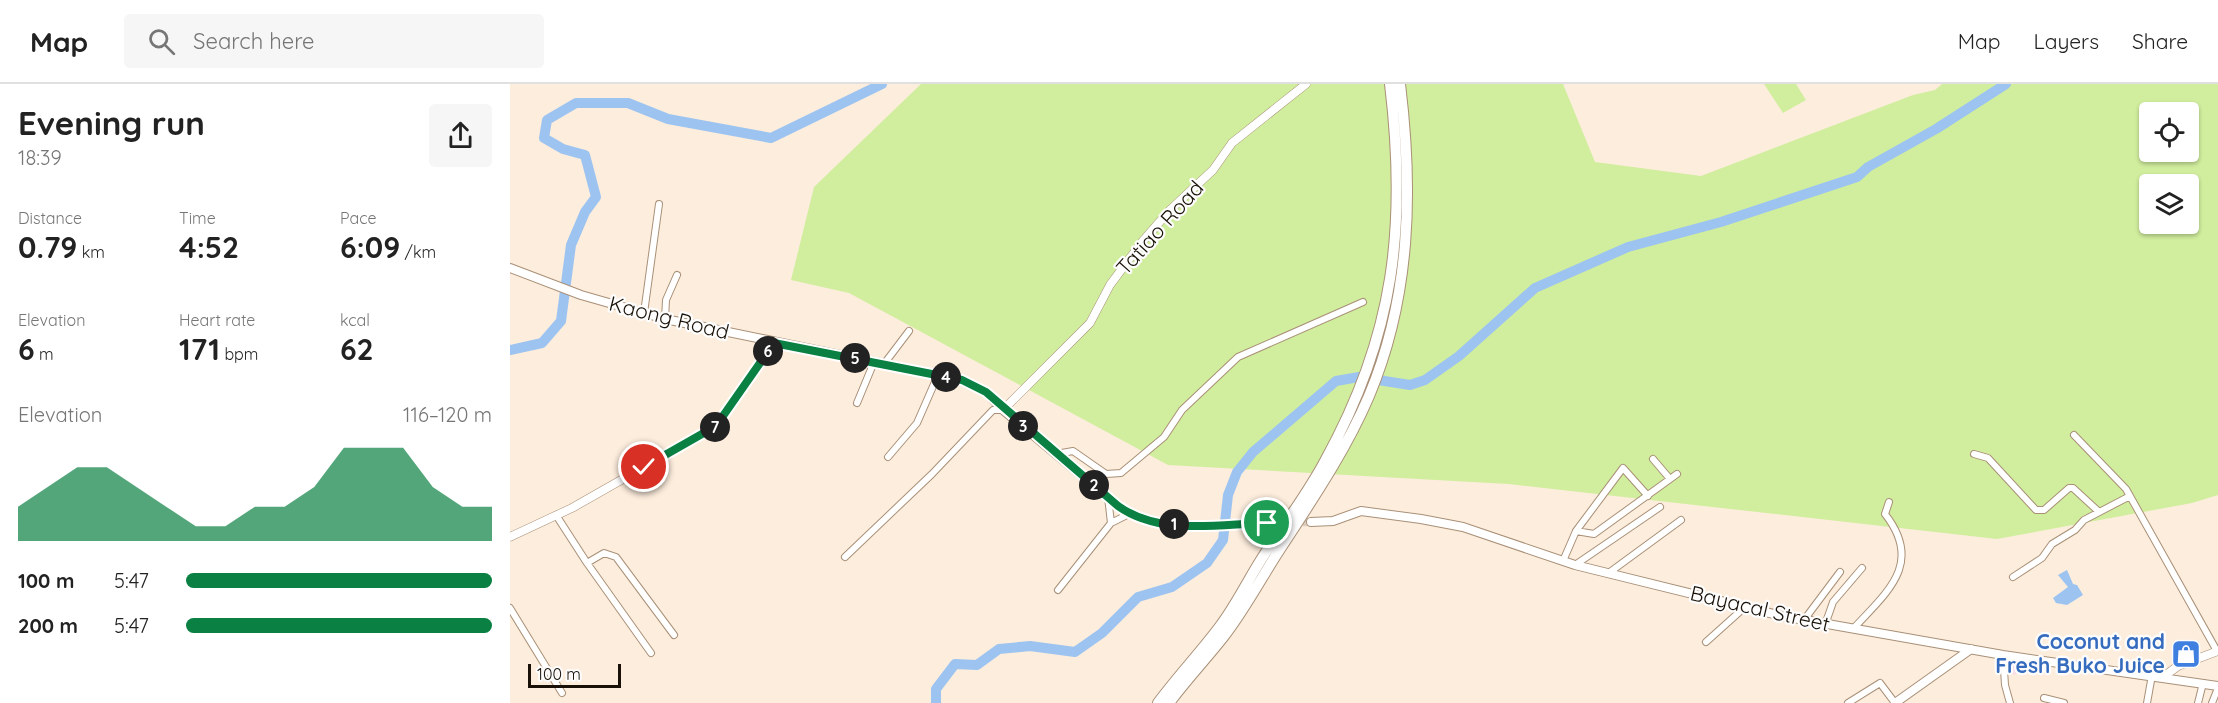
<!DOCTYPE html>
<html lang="en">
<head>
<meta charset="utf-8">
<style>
	:root { --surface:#fff; --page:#f6f6f6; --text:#222; --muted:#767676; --line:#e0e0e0; --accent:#0b8043 }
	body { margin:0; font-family:Quicksand,sans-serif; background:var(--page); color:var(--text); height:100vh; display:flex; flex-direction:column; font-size:22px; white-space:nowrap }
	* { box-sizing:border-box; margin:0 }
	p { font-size:20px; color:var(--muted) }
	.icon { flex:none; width:33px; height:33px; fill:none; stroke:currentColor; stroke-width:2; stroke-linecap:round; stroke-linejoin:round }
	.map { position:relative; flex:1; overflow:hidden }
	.side { display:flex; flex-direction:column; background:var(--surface); width:510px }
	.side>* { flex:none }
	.controls { position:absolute; left:1629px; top:18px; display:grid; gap:12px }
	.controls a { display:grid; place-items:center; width:60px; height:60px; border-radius:6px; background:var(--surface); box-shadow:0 2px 4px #0004; font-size:30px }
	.scale { position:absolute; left:18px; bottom:15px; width:93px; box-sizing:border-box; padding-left:6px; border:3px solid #191107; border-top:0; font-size:16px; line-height:21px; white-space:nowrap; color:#191107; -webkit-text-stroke:4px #fdfdfd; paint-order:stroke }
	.pin { position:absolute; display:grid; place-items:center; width:51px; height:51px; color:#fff; margin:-26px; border:3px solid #fff; border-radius:50%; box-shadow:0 2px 6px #0007 }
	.km { position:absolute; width:30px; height:30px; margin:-15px; border-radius:50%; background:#222; color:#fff; font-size:16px; line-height:30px; text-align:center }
	.round { display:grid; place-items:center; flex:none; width:63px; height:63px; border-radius:6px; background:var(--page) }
	.summary { display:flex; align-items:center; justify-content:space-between; height:102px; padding:0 18px }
	h1 { font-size:33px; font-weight:700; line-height:45px }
	.metrics { display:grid; grid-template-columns:repeat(3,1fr); gap:9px; height:102px; padding:6px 18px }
	.metrics div { display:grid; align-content:center }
	.metrics b { font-size:30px; font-weight:700 }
	.metrics small { font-size:16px; font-weight:400 }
	.metrics p { font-size:16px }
	.chart { height:168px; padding:12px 18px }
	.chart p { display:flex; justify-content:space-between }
	.chart svg { width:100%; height:108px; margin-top:6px; fill:var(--accent); opacity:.7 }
	ul { padding:0 18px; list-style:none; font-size:20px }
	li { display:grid; grid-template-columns:96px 72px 1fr; align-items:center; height:45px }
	li i { height:15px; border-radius:8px; background:var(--accent) }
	header { display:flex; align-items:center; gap:36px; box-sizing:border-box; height:84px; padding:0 30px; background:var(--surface); border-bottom:2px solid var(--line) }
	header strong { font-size:28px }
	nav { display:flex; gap:33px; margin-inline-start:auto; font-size:21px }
	.search { width:420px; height:54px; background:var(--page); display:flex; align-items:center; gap:15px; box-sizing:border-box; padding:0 21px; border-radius:6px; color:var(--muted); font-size:22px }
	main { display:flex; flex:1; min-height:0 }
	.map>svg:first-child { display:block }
	.commercial { fill:#f7dee8 }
	.green { fill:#d1ee9e; fill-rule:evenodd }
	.water { fill:#9dc4f0 }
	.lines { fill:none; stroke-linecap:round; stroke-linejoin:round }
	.river { stroke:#9dc4f0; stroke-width:10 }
	.secondary-tunnel { stroke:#dbccbd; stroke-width:8; stroke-dasharray:8 4; stroke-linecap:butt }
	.minor-casing { stroke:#a99077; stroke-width:8 }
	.tertiary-casing { stroke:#a99077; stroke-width:9 }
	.secondary-casing { stroke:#a99077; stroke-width:10 }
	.motorway-casing { stroke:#a99077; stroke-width:12 }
	.minor { stroke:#fff; stroke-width:6 }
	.tertiary { stroke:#fff; stroke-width:8 }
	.secondary { stroke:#fff; stroke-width:8 }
	.motorway { stroke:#fff; stroke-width:10 }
	.route-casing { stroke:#fff; stroke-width:12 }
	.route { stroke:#0b8043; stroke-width:8 }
	.labels { text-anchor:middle; stroke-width:4.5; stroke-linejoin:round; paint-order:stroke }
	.street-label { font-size:21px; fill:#191107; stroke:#fdfdfd }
	.shop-label { font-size:21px; font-weight:bold; fill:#366cbe; stroke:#fdfdfd; text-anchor:end }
</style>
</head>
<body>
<header>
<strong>Map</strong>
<div class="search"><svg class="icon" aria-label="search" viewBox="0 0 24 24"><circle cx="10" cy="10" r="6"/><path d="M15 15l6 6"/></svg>Search here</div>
<nav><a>Map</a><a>Layers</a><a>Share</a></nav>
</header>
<main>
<section class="side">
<div class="summary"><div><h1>Evening run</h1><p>18:39</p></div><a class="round"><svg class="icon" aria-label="share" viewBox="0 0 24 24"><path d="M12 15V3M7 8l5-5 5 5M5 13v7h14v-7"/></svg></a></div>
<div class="metrics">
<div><p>Distance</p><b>0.79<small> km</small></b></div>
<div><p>Time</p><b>4:52</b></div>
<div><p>Pace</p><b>6:09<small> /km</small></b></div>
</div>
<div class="metrics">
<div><p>Elevation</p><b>6<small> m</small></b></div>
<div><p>Heart rate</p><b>171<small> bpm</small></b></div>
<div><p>kcal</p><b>62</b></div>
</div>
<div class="chart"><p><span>Elevation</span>116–120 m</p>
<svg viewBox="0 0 160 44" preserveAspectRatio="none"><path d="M0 44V30L10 22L20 14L30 14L40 22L50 30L60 38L70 38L80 30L90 30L100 22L110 6L120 6L130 6L140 22L150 30L160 30V44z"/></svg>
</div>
<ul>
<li><b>100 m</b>5:47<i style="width:100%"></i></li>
<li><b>200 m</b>5:47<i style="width:100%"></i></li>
</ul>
</section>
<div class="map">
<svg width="1708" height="619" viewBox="0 0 1708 619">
	<rect width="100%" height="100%" fill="#fdeddd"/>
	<path class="commercial" d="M 1493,574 L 1505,577 L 1508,590 L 1494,592 Z"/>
	<path class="green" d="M 411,0 L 1053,0 L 1085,78 L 1191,92 L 1403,11 L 1425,6 L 1432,0 L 1708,0 L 1708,411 L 1682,419 L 1487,455 L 998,400 L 658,381 L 339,209 L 281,196 L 304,103 ZM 1640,28 L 1678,28 L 1678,68 L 1640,68 ZM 1640,100 L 1678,100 L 1678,140 L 1640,140 Z
		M 1254,0 L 1286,0 L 1296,16 L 1273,29 Z"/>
	<path class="water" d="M 1557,486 L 1563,500 L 1567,501 L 1573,511 L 1557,521 L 1546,519 L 1543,514 L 1558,503 L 1548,491 Z"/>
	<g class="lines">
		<path class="river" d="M 0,266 L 32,259 L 51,237 L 61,161 L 75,128 L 86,113 L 75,71 L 53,65 L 34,54 L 37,36 L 66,19 L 118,19 L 158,35 L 261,54 L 372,0
			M 426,619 L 426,605 L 445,580 L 467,581 L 489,565 L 520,562 L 565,568 L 592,549 L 628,513 L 662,503 L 697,479 L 713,456 L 718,411 L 727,388 L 743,368 L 826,297 L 849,293 L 900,301 L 915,296 L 949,272 L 1025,204 L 1118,163 L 1211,138 L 1347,93 L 1358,83 L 1426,45 L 1496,0"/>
		<path class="secondary-tunnel" d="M 757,439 L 801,438"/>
		<g class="minor-casing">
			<path id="minor" d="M 134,229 L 149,120
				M 155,235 L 156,216 L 167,191
				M 374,280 L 399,247
				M 347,319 L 364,278
				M 1564,351 L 1616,405 L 1707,567
				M 546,370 L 563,367 L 596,390 L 611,389 L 654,353 L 672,326 L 728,273 L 853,218
				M 1464,370 L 1478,374 L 1526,426 L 1534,426 L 1559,404 L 1563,404 L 1588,427
				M 378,373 L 407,339 L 428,291
				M 1143,375 L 1160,395
				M 598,413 L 601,439
				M 46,431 L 77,479 L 94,469 L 106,473 L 164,551
				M 1066,447 L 1113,384 L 1138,412
				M 335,473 L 422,390 L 483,326 L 493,326
				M 1053,477 L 1066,447 L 1084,450 L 1167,390
				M 77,479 L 141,569
				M 1065,481 L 1150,423
				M 1100,488 L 1171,436
				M 1503,493 L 1532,474 L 1542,460 L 1565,446 L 1574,436 L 1620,412
				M 548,506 L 601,439 L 619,430
				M 0,524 L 52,609
				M 1294,536 L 1330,488
				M 1315,541 L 1323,518 L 1352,484
				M 1343,545 C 1377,508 1414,480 1375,430 L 1379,418
				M 1196,558 L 1235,523
				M 1493,571 L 1495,601 L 1500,619
				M 1534,614 L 1554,619
				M 1338,619 L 1370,599 L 1385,619
				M 1637,619 L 1642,591
				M 1688,619 L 1693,599
				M 1702,619 L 1708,604"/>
		</g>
		<g class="tertiary-casing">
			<path id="tertiary" d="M 493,326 L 580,239 L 600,201 L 632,158 L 660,126 L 703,86 L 722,59 L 796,0
				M 0,453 L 62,424 L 206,342 L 265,259
				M 1653,593 L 1668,582 L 1708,567"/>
		</g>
		<g class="secondary-casing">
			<path id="secondary" d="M 0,184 L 71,211 L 155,235 L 452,296 L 476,308 L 493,326 L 608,422 C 650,451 708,440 757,439
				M 801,438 L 823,437 L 851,427 L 911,435 L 953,443 L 1065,481 L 1272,532 L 1493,571 L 1708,602
				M 1385,619 L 1461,565"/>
		</g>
		<g class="motorway-casing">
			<path id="motorway" d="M 648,619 C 668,592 691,568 711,541 C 728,518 740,492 756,468 C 776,438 798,409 815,377 C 885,251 897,141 880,0
				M 659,619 C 676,596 696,575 714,552 C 735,525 751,494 770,465 C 802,416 836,366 859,312 C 901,212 903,106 890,0"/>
		</g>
		<use href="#minor" class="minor"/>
		<use href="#tertiary" class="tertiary"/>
		<use href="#secondary" class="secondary"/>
		<use href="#motorway" class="motorway"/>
	</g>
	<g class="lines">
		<g class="route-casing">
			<path id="route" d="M 134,383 L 206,342 L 264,259 L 452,296 L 476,308 L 608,422 C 650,452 708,440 757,439"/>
		</g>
		<use href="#route" class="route"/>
	</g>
	<defs>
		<g id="shop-square" transform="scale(1.5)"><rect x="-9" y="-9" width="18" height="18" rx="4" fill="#3f7fe0" stroke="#fdfdfd"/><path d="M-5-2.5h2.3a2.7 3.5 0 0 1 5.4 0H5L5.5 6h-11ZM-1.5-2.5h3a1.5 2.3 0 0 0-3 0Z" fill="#fff"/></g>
	</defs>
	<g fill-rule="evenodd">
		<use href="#shop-square" x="1676" y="570"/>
	</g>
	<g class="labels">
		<g class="street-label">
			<text transform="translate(650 144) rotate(-48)" y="7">Tatiao Road</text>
			<text transform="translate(159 234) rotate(14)" y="7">Kaong Road</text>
			<text transform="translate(1250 525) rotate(13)" y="7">Bayacal Street</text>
		</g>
		<g class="shop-label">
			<text x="1655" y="565">Coconut and<tspan x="1655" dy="24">Fresh Buko Juice</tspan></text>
		</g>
	</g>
</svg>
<div class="controls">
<a><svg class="icon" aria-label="locate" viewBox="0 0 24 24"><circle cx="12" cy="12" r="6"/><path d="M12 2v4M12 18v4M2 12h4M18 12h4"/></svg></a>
<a><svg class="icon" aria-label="layers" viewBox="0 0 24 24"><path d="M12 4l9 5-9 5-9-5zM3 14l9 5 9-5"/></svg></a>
</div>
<div class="scale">100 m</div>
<div class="pin" style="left:757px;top:439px;background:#1e9e55"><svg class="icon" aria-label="arrive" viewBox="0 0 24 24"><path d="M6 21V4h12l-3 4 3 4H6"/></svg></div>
<div class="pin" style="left:134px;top:383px;background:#d93025"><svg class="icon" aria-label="check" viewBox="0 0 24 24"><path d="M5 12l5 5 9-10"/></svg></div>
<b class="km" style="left:664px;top:440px">1</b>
<b class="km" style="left:584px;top:401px">2</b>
<b class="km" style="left:513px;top:342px">3</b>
<b class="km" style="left:436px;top:293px">4</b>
<b class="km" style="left:345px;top:274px">5</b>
<b class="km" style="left:258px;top:267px">6</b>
<b class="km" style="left:205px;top:343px">7</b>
</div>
</main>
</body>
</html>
